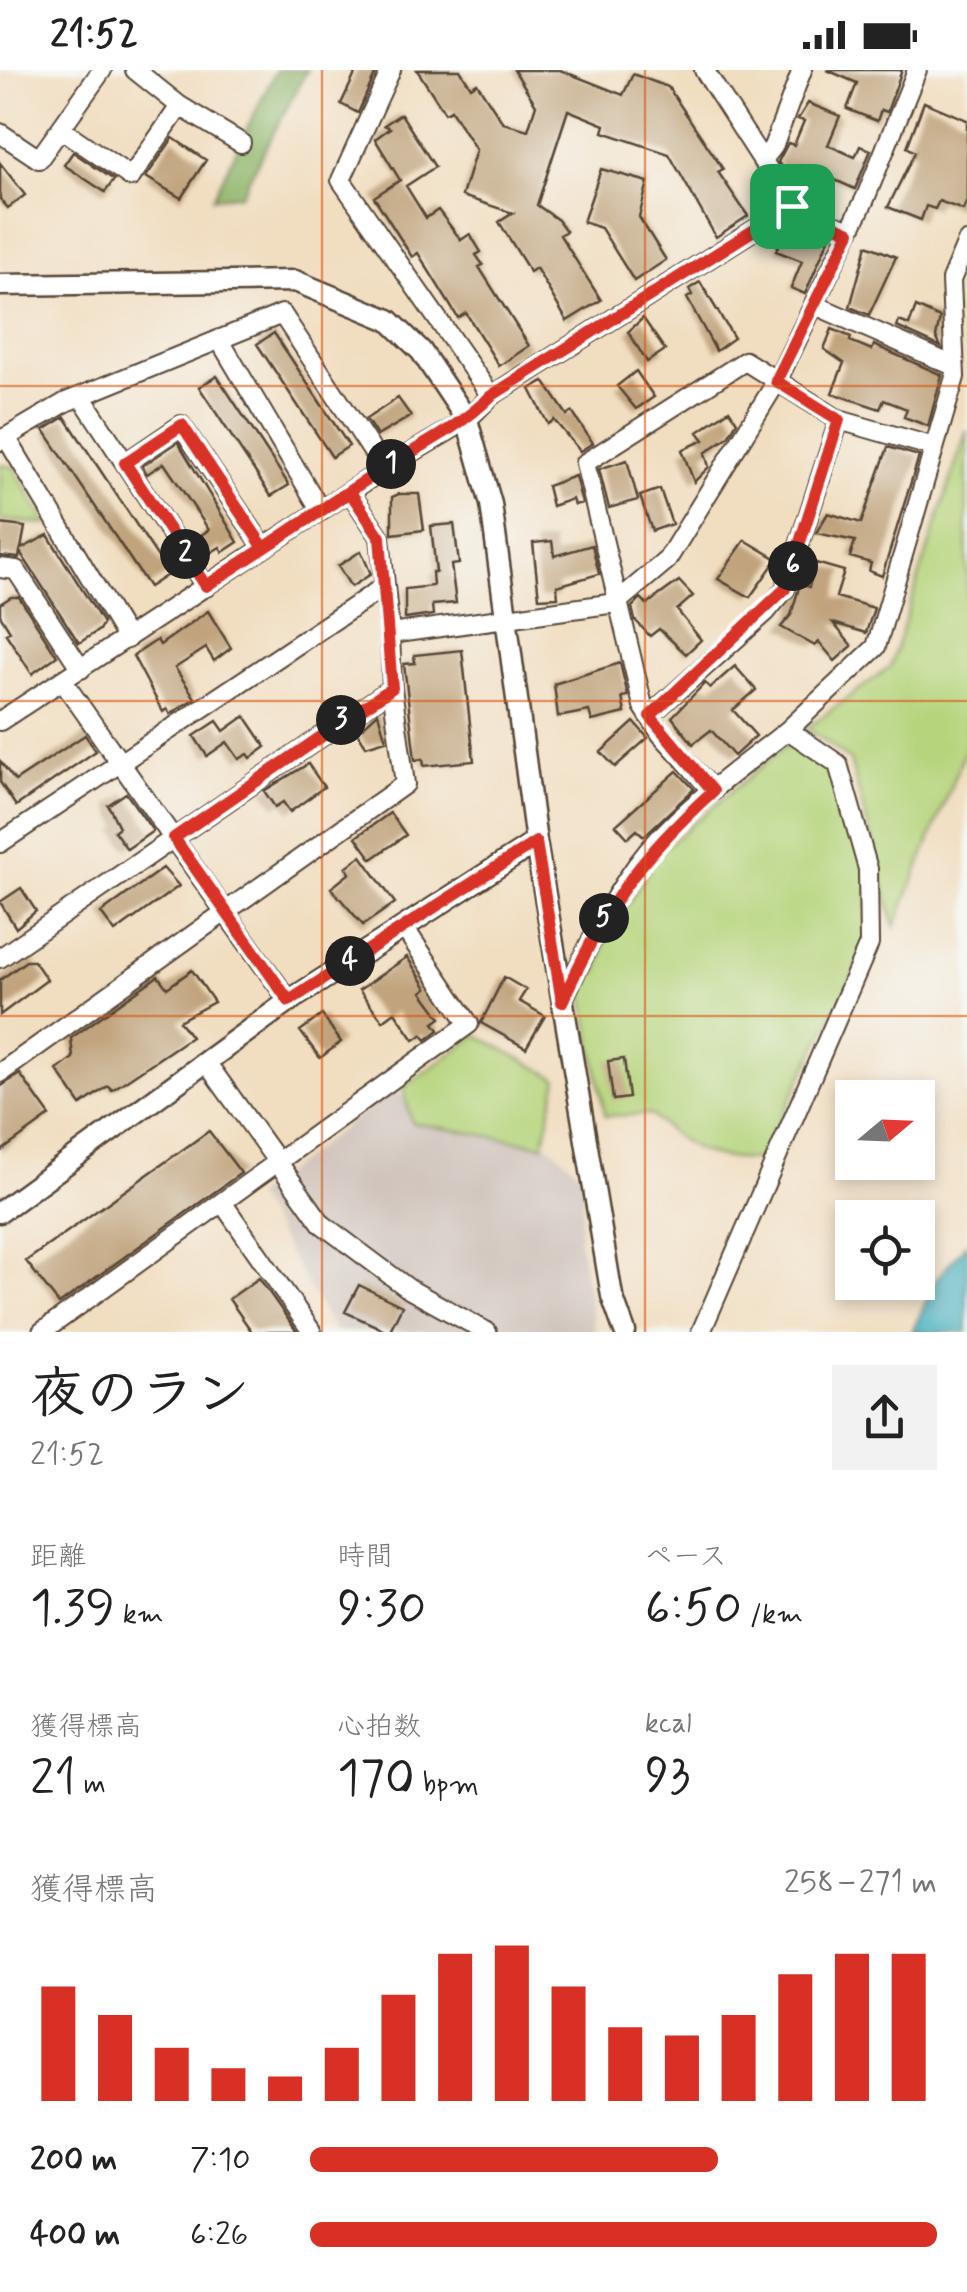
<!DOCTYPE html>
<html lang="ja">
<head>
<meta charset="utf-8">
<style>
	:root { --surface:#fff; --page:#f2f2f2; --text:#222; --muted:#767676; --accent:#d93025 }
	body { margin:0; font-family:Mynerve,"Klee One",sans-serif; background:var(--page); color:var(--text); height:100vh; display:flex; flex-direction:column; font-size:38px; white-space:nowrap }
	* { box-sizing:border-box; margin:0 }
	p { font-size:32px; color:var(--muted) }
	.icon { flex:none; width:55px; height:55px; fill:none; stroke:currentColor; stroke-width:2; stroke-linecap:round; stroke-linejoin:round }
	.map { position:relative; height:1262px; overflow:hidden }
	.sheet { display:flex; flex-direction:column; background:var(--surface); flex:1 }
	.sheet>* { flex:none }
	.needle { width:65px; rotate:71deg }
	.fabs { position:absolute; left:835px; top:1010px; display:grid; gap:20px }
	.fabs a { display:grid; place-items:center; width:100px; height:100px; border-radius:0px; background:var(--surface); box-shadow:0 5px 15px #0003; font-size:50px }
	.pin { position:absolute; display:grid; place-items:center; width:85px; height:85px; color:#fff; margin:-42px; border-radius:20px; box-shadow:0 5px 15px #0006 }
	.km { position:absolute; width:50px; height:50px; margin:-25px; border-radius:50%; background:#222; color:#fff; font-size:28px; line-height:50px; text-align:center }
	.round { display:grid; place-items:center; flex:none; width:105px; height:105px; border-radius:0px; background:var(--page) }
	.overview { display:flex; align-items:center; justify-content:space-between; height:170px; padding:0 30px }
	h1 { font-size:55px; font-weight:600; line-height:75px }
	.stats { display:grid; grid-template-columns:repeat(3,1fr); gap:15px; height:170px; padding:10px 30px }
	.stats div { display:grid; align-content:center }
	.stats b { font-size:50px; font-weight:600 }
	.stats small { font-size:28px; font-weight:400 }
	.stats p { font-size:28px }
	.chart { height:280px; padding:20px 30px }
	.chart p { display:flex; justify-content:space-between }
	.chart svg { width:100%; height:180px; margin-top:10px; stroke:var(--accent); stroke-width:6 }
	ul { padding:0 30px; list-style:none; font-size:32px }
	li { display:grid; grid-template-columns:160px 120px 1fr; align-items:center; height:75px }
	li i { height:25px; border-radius:12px; background:var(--accent) }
	.status { display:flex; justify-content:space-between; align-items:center; height:70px; padding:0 50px; background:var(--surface); direction:ltr }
	.status svg { height:28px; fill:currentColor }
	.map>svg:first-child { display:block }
	.industrial { fill:#cec1b9 }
	.green { fill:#b6d47b; stroke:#787f4c; stroke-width:2.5 }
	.forest { fill:#90b66b; stroke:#667044; stroke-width:2.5 }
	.water { fill:#3dacba; stroke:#3c6b6c; stroke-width:2.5 }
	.building { fill:#c1a47e }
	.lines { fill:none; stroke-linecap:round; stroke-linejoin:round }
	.minor-casing { stroke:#564536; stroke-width:22 }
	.tertiary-casing { stroke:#564536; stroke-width:25 }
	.minor { stroke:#fff; stroke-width:18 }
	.tertiary { stroke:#fff; stroke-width:20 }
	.route-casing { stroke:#fff; stroke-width:20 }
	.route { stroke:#d93025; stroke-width:12 }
	.grid { fill:none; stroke:#d7540e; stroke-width:2.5; stroke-opacity:0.55 }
</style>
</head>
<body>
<div class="status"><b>21:52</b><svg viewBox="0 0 49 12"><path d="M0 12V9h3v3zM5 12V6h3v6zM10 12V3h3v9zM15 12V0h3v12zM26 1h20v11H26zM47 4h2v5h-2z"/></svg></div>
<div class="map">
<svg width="967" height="1262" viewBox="0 0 967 1262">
	<rect width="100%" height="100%" fill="#f6f6f2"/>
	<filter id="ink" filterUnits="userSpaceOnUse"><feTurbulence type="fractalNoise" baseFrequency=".01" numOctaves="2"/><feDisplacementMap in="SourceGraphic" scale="20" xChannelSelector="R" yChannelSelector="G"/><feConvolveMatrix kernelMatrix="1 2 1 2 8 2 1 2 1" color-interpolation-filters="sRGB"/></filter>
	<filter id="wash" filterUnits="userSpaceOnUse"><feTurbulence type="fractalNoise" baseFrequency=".0048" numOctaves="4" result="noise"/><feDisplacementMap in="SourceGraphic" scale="40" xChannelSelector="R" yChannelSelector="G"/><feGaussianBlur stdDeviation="2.25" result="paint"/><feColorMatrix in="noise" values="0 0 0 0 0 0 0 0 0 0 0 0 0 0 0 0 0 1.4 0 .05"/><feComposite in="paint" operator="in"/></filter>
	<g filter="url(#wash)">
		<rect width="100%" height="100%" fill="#f1ddbf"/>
		<path class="industrial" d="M 389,1022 L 527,1056 L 585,1107 L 579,1171 L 595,1262 L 335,1262 L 255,1126 Z"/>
		<path class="green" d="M 967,360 L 967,676 L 895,857 L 850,690 L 807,658 L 890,597 Z
			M 0,394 L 14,397 L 47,454 L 0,450 Z
			M 787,675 L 838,694 L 868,799 L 869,874 L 760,1090 C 705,1090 689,1080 650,1044 L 605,1046 L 582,916 L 599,899 L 605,871 L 660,781 Z
			M 477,965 L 558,1009 L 543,1075 L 412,1053 L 403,1018 Z"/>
		<path class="forest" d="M 276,0 L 307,0 L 241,124 L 213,128 Z"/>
		<path class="water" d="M 967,1173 L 967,1262 L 912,1262 L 937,1208 Z"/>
		<g id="blocks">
			<path class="building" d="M 357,0 L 377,0 L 358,43 L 341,34 Z
				M 417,0 L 460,0 L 471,17 L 477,13 L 503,53 L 528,60 L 536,35 L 514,0 L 560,0 L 623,25 L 633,4 L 668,17 L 723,99 L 718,102 L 748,146 L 716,167 L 669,84 L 603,62 L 605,55 L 568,40 L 537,135 L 558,150 L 566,161 L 560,165 L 601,230 L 567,251 L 536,198 L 530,202 L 499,152 L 513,143 L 462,126 L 476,80 L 451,40 L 445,43 Z
				M 827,0 L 902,0 L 887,42 L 881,40 L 877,51 L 847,39 L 857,13 Z
				M 924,32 L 967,50 L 967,131 L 963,140 L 939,131 L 935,139 L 926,136 L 921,150 L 888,137 L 915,82 L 907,77 Z
				M 808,33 L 840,46 L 828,75 L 855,87 L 860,76 L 871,80 L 855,119 L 815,101 L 806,122 L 795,118 L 778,92 L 788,73 L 794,75 L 804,51 L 798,49 Z
				M 401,44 L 435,97 L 406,116 L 426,148 L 438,140 L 461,170 L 470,164 L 481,182 L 476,185 L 483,195 L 479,197 L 529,276 L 499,296 L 466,243 L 458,248 L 418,183 L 412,187 L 374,127 L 400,110 L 375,69 L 390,58 L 384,55 Z
				M 173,68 L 206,90 L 181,128 L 146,107 Z
				M 73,82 L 114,110 L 105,122 L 64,95 Z
				M 0,93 L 25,125 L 8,138 L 0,129 Z
				M 601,99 L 648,112 L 639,147 L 666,190 L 634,211 L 601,158 L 583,152 Z
				M 796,151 L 830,166 L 805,224 L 791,218 L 802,191 L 776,181 L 784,159 L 792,162 Z
				M 867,175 L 896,187 L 869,245 L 850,237 Z
				M 700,212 L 734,268 L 716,281 L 687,228 L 692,225 L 689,219 Z
				M 916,237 L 940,248 L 936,267 L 941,277 L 897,257 L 899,251 L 909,255 Z
				M 643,248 L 665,280 L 647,292 L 628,262 Z
				M 832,259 L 851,267 L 850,271 L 872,280 L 874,275 L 942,305 L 928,356 L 904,347 L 907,339 L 884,330 L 880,339 L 832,323 L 844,293 L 824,279 Z
				M 274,263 L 349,376 L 332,387 L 257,274 Z
				M 636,301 L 654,327 L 636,339 L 617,316 Z
				M 217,306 L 289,415 L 271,426 L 199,317 Z
				M 544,311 L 567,345 L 572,342 L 593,373 L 580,381 L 554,350 L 548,354 L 530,319 Z
				M 398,328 L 411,346 L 377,366 L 366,349 Z
				M 729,340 L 737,352 L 728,367 L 705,383 L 709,397 L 694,412 L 682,380 L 704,370 L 698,362 Z
				M 65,347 L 169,504 L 149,517 L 44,360 Z
				M 178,372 L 238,472 L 223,482 L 220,477 L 202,488 L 191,471 L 209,460 L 164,393 L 147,404 L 142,396 Z
				M 888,377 L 919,386 L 882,506 L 869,501 L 871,493 L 850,487 L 855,471 L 816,463 L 828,443 L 861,453 Z
				M 627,390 L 638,430 L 609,438 L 599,399 Z
				M 575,406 L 582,433 L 574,435 L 572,429 L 552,436 L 547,416 Z
				M 660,419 L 672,454 L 652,461 L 640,426 Z
				M 399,424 L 419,424 L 424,460 L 392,464 L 392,427 Z
				M 0,454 L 25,457 L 21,479 L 48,465 L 103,553 L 99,560 L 79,573 L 20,482 L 19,488 L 0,486 Z
				M 454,454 L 459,494 L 451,495 L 456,533 L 432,535 L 433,545 L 405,549 L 405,519 L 433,516 L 432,502 L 436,502 L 431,456 Z
				M 745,470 L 777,489 L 750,527 L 718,509 Z
				M 552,471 L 554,486 L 592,475 L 599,504 L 557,516 L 558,527 L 539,528 L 533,473 Z
				M 361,481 L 371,504 L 351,517 L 338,496 Z
				M 816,493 L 844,501 L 836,527 L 874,538 L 866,563 L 833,553 L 852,576 L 835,591 L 819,572 L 815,576 L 781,557 L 791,545 L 800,514 L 809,517 Z
				M 679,511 L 693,526 L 677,540 L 701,570 L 686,584 L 659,559 L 650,566 L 635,550 L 632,537 L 641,528 L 647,534 Z
				M 11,527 L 19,527 L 57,586 L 32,604 L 6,564 L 10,561 L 0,545 L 0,534 Z
				M 208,541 L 231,578 L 214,591 L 206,578 L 175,598 L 195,628 L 170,644 L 167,639 L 163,642 L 133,586 L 157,570 L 160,575 Z
				M 462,580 L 474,691 L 424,696 L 423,689 L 415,690 L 404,594 L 415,593 L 414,585 Z
				M 620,593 L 628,626 L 622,627 L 625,643 L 592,651 L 589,641 L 558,647 L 554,614 Z
				M 735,596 L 756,620 L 733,640 L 756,666 L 734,686 L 711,660 L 693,674 L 672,647 L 705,613 L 710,618 Z
				M 378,643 L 386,670 L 366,676 L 357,662 Z
				M 245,646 L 266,677 L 251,688 L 248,684 L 239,689 L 227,672 L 207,686 L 194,666 L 217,651 L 224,661 Z
				M 634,652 L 648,668 L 615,697 L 601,682 Z
				M 85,665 L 96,681 L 16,736 L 0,712 L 0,691 L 15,711 Z
				M 308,694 L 324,717 L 290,742 L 283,732 L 275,737 L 264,721 Z
				M 677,701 L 694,719 L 644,766 L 637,760 L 628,768 L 616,755 Z
				M 126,723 L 153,761 L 127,779 L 114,761 L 119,757 L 108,735 Z
				M 390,743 L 406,765 L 372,789 L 356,767 Z
				M 361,786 L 395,833 L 363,855 L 331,818 L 350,803 L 346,797 Z
				M 163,798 L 179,816 L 115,862 L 101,843 Z
				M 21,818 L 36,841 L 16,858 L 0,832 Z
				M 407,887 L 427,918 L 422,922 L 441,948 L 434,953 L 439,960 L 426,970 L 422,965 L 414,970 L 395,942 L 383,951 L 359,920 Z
				M 26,891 L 34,891 L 47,910 L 0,945 L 0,910 Z
				M 192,900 L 214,932 L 179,951 L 191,967 L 112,1020 L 108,1016 L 81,1035 L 57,1000 L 73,988 L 71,968 L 158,906 L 167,918 Z
				M 504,907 L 526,920 L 519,931 L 545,946 L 526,978 L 481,953 Z
				M 322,945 L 341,972 L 320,988 L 300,961 Z
				M 624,989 L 629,1028 L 613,1030 L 608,991 Z
				M 20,1004 L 50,1046 L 0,1082 L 0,1017 Z
				M 209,1061 L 241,1103 L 59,1234 L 26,1191 Z
				M 259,1208 L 297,1262 L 252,1262 L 229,1229 Z
				M 359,1215 L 402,1236 L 389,1262 L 345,1242 Z"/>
		</g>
	</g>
	<g filter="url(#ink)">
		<use href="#blocks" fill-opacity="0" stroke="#564536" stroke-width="2.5"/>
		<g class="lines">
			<g class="minor-casing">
				<path id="minor" d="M 391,0 L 341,110 L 491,326
					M 180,36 L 241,73
					M 61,59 L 131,107 L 180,36 L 135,0
					M 0,63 L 39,89 L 102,0
					M 762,91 L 773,77 L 802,0
					M 792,136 L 850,161
					M 815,235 L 954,296
					M 219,269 L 321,441
					M 81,326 L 206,517
					M 6,367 L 127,569
					M 0,371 L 66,332 L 282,244 L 384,399
					M 125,393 L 181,355 L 264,478
					M 350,422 L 380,467 L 390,564
					M 0,498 L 16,500 L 81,599
					M 62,610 L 225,842 L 405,714 L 392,618
					M 649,646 L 766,542 L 785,519 L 839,350
					M 0,651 L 384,399 L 467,350 L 491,326 L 792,136 L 704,0
					M 713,721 L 661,664 L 643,636 L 585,393 L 745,291 L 839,350 L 934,377
					M 0,773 L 385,516
					M 0,888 L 392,618 L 390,564 L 616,533 L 667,490 L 777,311 L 865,129 L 917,0
					M 562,932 C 584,884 606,838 637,795 C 676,742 737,701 788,660
					M 206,992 L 322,1154 L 409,1219 L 487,1262
					M 0,1003 L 225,842 L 289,931
					M 222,1132 L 312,1262
					M 42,1262 L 469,954 L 403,856
					M 701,1262 L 869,874 L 868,799 L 838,694 L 788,660 L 876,577 L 955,307 L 951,210 L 967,172"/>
			</g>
			<g class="tertiary-casing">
				<path id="tertiary" d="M 0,215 L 295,211 L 389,250 L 421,281 L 467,350 L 491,434 L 536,772 L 612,1226 L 625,1262
					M 0,1142 L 289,931 L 536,772"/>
			</g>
			<use href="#minor" class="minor"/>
			<use href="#tertiary" class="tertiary"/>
		</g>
	</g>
	<g class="lines" filter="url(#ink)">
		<g class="route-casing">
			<path id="route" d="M 792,136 L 491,326 C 459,358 420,376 382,400 C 342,425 303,452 264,478 L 182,355 L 125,393 L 206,516 L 350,422 L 380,467 L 392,618 L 174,768 L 289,931 L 536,772 L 562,932 C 605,837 636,791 713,721 L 650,646 L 785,519 L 839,350 L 776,311 L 850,162 L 792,136"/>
		</g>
		<use href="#route" class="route"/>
	</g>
	<path class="grid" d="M 322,0 L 322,1262M 645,0 L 645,1262M 0,316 L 967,316M 0,631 L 967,631M 0,946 L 967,946"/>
</svg>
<div class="fabs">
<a><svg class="needle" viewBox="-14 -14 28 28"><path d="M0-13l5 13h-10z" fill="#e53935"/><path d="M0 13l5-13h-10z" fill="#767676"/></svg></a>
<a><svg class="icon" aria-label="locate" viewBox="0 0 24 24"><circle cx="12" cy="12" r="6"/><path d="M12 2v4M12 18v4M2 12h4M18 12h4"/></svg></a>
</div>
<div class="pin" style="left:792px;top:136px;background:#1e9e55"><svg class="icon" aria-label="arrive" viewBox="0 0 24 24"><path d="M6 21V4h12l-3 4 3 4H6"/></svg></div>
<b class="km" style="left:391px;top:394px">1</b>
<b class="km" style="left:185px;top:484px">2</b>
<b class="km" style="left:341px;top:650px">3</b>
<b class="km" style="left:350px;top:891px">4</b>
<b class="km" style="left:604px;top:848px">5</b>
<b class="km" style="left:793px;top:496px">6</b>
</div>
<section class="sheet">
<div class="overview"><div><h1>夜のラン</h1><p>21:52</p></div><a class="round"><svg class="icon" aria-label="share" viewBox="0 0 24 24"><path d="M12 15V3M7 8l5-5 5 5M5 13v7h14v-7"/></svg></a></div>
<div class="stats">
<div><p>距離</p><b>1.39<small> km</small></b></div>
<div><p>時間</p><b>9:30</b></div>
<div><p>ペース</p><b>6:50<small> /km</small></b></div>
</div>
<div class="stats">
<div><p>獲得標高</p><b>21<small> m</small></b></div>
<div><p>心拍数</p><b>170<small> bpm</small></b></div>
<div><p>kcal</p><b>93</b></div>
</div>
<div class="chart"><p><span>獲得標高</span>258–271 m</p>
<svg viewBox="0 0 160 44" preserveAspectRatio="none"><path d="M5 44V16M15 44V23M25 44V31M35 44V36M45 44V38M55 44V31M65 44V18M75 44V8M85 44V6M95 44V16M105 44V26M115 44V28M125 44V23M135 44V13M145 44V8M155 44V8"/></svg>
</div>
<ul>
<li><b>200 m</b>7:10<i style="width:65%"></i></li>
<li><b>400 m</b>6:26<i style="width:100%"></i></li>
</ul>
</section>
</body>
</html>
